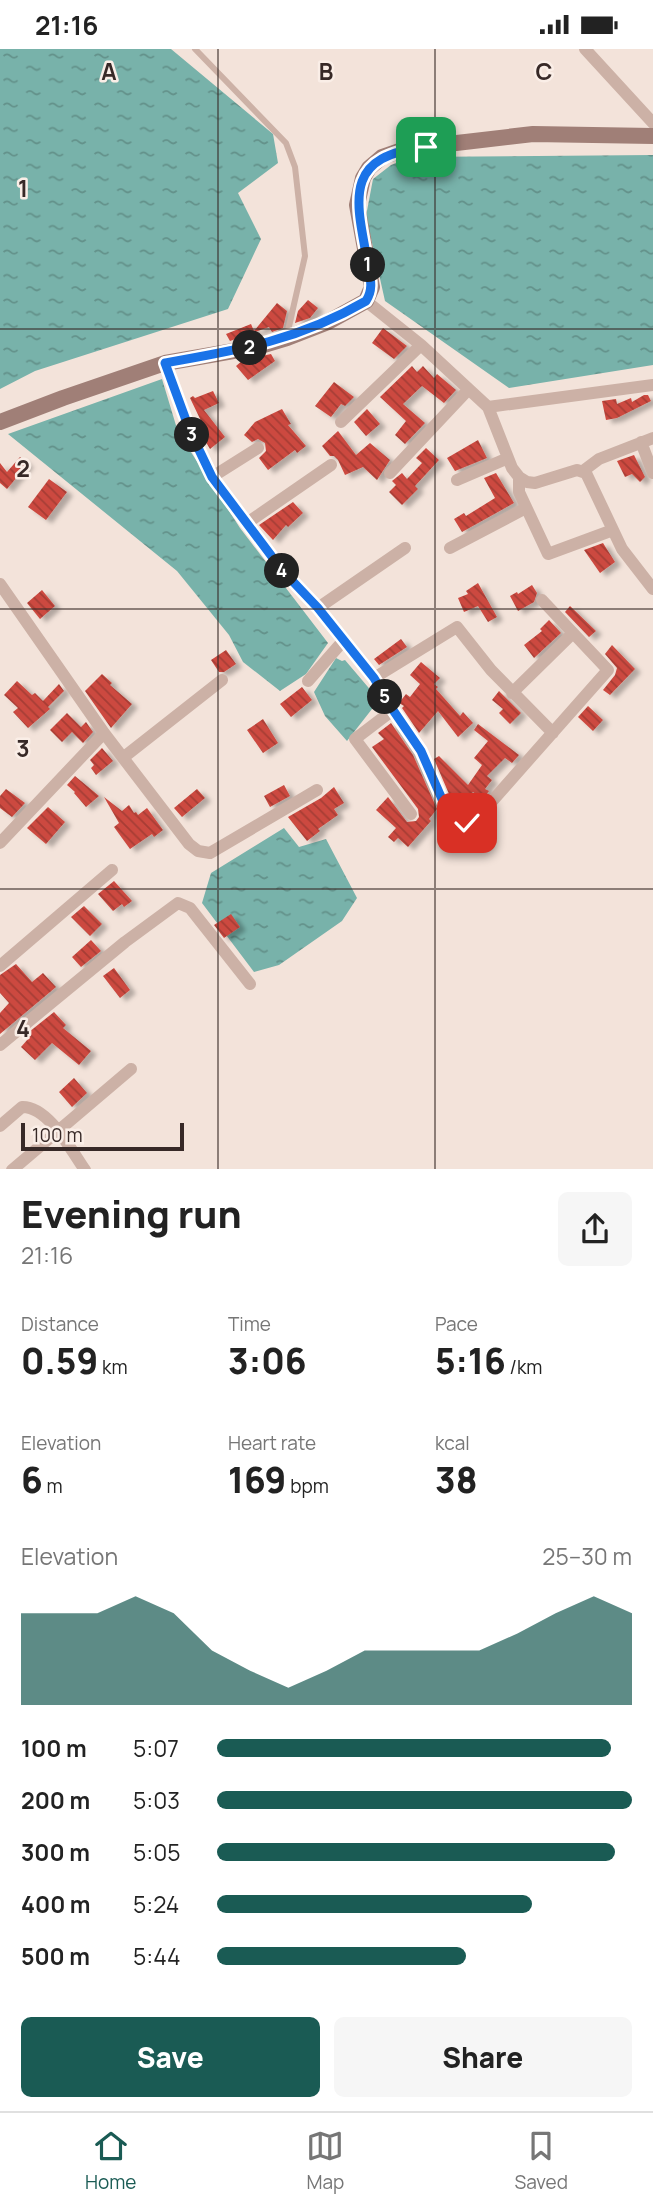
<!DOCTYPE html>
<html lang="en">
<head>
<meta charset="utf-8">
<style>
	:root { --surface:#fff; --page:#f6f6f6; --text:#222; --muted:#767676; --line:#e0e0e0; --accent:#1a5b54 }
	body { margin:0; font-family:Manrope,sans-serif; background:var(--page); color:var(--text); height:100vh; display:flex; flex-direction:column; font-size:26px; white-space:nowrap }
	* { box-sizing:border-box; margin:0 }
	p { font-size:23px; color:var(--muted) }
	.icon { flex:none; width:38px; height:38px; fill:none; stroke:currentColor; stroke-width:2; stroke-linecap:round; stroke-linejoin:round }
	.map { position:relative; height:1120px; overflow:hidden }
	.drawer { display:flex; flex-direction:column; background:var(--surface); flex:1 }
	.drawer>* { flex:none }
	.scale { position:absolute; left:21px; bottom:18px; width:163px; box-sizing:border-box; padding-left:7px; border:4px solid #372927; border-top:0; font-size:19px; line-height:24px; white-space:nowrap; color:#372927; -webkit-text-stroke:5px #faeee7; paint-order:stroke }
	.pin { position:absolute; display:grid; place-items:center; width:60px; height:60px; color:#fff; margin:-30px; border-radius:14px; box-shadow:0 4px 10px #0006 }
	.km { position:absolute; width:35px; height:35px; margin:-18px; border-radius:50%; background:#222; color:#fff; font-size:19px; line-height:35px; text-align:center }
	.round { display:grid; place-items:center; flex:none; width:74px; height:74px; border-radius:10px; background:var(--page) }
	.overview { display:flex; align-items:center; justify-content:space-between; height:119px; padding:0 21px }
	h1 { font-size:38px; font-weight:800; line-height:52px }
	.figures { display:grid; grid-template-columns:repeat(3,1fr); gap:10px; height:119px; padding:7px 21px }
	.figures div { display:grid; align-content:center }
	.figures b { font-size:35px; font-weight:800 }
	.figures small { font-size:19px; font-weight:400 }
	.figures p { font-size:19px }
	.chart { height:196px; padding:14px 21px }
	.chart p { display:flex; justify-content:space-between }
	.chart svg { width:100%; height:126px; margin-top:7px; fill:var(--accent); opacity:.7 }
	.cta { display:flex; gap:14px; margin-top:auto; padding:14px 21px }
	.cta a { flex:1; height:80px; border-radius:10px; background:var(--accent); color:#fff; font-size:28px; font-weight:800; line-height:80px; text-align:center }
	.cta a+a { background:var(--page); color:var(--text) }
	ul { padding:0 21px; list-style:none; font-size:23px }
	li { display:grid; grid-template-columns:112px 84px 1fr; align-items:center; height:52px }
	li i { height:18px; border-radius:9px; background:var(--accent) }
	.status { display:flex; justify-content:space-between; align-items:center; height:49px; padding:0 35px; background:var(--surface); direction:ltr }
	.status svg { height:19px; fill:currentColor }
	.tabs { display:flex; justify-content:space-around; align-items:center; height:98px; border-top:2px solid var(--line); background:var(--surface); font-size:19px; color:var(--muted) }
	.tabs a { display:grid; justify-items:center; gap:4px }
	.tabs .current { color:var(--accent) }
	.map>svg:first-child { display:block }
	.water { fill:url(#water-ripples) }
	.building { fill:url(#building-back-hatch); filter:url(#shadow) }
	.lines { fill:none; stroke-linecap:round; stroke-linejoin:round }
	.lane { stroke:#ccb1a6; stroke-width:6 }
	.street { stroke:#ccb1a6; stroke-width:12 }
	.secondary { stroke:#a07f77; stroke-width:16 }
	.route-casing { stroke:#fff; stroke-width:14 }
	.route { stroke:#1a73e8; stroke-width:9 }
	.grid { fill:none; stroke:#372927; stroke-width:2; stroke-opacity:0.55 }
	.grid-label { font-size:23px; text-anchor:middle; font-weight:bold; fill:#372927; stroke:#faeee7; stroke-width:5; stroke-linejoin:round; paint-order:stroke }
</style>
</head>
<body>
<div class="status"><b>21:16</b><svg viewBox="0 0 49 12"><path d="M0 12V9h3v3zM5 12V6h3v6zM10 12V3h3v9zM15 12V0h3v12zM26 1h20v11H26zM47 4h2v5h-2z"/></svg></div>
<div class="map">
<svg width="653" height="1121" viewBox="0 0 653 1121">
	<defs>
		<pattern id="water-ripples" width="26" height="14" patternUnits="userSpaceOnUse" patternTransform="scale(1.75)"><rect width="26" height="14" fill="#78b2aa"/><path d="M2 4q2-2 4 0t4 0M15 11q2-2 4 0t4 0" fill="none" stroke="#63918a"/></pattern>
		<pattern id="building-back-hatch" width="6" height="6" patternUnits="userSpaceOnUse" patternTransform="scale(1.75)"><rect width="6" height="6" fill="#cc493f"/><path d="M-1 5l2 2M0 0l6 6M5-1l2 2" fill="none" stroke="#a63d35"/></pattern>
		<filter id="shadow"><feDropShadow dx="6" dy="3.5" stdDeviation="2" flood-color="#0004"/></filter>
	</defs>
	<rect width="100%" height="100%" fill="#f3e3da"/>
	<path class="water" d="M 0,0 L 171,0 L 273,85 L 278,114 L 238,144 L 261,190 L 228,260 L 35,322 L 0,340 Z
		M 653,106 L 653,316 L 509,339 L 385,252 L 366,167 L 373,130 L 391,116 L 411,108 Z
		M 162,330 L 178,383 L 240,479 L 328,594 L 306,625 L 280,642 L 243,613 L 229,586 L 177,522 L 8,385 Z
		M 336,609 L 342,612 L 345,611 L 379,651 L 347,692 L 325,667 L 314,643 Z
		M 284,779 L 299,798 L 326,790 L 357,849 L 342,872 L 279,916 L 254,923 L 202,854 L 211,824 Z"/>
	<path class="building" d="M 308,251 L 318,259 L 310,269 L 295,274 L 298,262 Z
		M 277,254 L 287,262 L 283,279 L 272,283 L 269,278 L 230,292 L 226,285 L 251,275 L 254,282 Z
		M 383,279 L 407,297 L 394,310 L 372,294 Z
		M 271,305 L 275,312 L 248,331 L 236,317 L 243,311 Z
		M 412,317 L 417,323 L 423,317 L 434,329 L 437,325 L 456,341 L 444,354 L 422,337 L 403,355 L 425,374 L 405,395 L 395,386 L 406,372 L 380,348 Z
		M 334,333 L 354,348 L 345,357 L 341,355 L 331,368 L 315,357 Z
		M 213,342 L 219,354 L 204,361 L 225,388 L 210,400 L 197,378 L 202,374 L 190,349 L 193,347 L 195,349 Z
		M 644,346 L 648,346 L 651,352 L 617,369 L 606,371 L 602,352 L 616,350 L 617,355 L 631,349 L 632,353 Z
		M 282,360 L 291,375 L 288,376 L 306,397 L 297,404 L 295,401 L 268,421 L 259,409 L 266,402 L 265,394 L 258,390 L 252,393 L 244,386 L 255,373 Z
		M 367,360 L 380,375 L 366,387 L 354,373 Z
		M 338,382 L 356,406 L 370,394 L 390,411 L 377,431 L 363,418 L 345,426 L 338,411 L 334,407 L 330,407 L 322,397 Z
		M 478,391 L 487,409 L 455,422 L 447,409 Z
		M 426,399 L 439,411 L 415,437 L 418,440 L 402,456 L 389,443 L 396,436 L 392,432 L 402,424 L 407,430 L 422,414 L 416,409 Z
		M 634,406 L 645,428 L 640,433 L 632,425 L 625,428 L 617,412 Z
		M 20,408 L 28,415 L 7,440 L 0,434 L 0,414 L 7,423 Z
		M 496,424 L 514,454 L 462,483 L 454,470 L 464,464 L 466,467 L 495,449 L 484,429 Z
		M 49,430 L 67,443 L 46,471 L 28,458 Z
		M 293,453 L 303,464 L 288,478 L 286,476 L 273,491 L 259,476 Z
		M 603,494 L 615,513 L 600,524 L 584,501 Z
		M 478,534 L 497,568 L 488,573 L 478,557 L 464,563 L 458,549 L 468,545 L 466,542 Z
		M 532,536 L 537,544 L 534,553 L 518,562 L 510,547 L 517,543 L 518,545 Z
		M 42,541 L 55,557 L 40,570 L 27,554 Z
		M 570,557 L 596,582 L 589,588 L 565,563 Z
		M 549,571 L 561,584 L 534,609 L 524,596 L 542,582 L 540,580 Z
		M 401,590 L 407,598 L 379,616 L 374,610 Z
		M 612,596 L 635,620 L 610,646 L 603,641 L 615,626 L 617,619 L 605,605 Z
		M 226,601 L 236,615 L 224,623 L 219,623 L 211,611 Z
		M 421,613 L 440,629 L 434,635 L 438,638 L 436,640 L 460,667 L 463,663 L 473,674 L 458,688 L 438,662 L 419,684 L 402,659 L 404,657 L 399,654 L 406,645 L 410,648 L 420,635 L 410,626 Z
		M 102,625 L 112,634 L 110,636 L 132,655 L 111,679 L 85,642 Z
		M 17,632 L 32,646 L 35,644 L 43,652 L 59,635 L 64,642 L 48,658 L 50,660 L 28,679 L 13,663 L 18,659 L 4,646 Z
		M 302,638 L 312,651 L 291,668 L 280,655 Z
		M 499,642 L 521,664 L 510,675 L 499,664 L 503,660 L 492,651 Z
		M 588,657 L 603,671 L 593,682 L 578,668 Z
		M 67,664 L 81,678 L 86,673 L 93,683 L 83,694 L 72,683 L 62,693 L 50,681 Z
		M 263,670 L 278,694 L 263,704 L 247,681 Z
		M 391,674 L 413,706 L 437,760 L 429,770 L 431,772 L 408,798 L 398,789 L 394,793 L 388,788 L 396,779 L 376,761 L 388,748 L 407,773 L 416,772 L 419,768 L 418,760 L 372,698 L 384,690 L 378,684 Z
		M 478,675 L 519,706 L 512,714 L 505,709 L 487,727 L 492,731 L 485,740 L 489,742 L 483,750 L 473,743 L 458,759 L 452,752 L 434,710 L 439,707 L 468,736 L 482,716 L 474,709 L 488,692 L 474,681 Z
		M 102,699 L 113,712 L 96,726 L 91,719 L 94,716 L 90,711 Z
		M 75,727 L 99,747 L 86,758 L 74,744 L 75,743 L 67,736 Z
		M 284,736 L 290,747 L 270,758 L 264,747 Z
		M 334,738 L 344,754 L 334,760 L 338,766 L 318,780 L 320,782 L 307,792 L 288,768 L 321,749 Z
		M 6,740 L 25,754 L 12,768 L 0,759 L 0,747 Z
		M 197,740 L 205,749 L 182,768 L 174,759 Z
		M 104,748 L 122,762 L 129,756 L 134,764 L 136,763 L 138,766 L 147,759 L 163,781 L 154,788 L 152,785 L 130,800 L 114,778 L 119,774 Z
		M 48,758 L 65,773 L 46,795 L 27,779 Z
		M 114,832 L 132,852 L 124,858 L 122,855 L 113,862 L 98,845 Z
		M 84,857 L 102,875 L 90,887 L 71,868 Z
		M 231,865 L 240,878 L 224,889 L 214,876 Z
		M 91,891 L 101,902 L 81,918 L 72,908 Z
		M 16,915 L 32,933 L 43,924 L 56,938 L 0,985 L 0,964 L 9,954 L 0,944 L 0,926 Z
		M 114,919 L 130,941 L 120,949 L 103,927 Z
		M 54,963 L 66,976 L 63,979 L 91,1002 L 79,1016 L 52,994 L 35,1011 L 21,998 L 28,990 L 24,987 Z
		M 74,1029 L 87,1044 L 72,1058 L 59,1043 Z"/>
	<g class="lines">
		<path class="lane" d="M 195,0 L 286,94 L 295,118 L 305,207 L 287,286"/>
		<path class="street" d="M 585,0 L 653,74
			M 366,252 L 421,296 L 488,358 L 512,419 L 519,428 L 527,433 L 535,434 L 577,421 L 586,424 L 622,500 L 653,540
			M 165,314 L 189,381 L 212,428 L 282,521 L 318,559 L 374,629 L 457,578 L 491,621 L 553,684
			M 488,358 L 653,336
			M 341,373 L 421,296
			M 641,393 L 653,424
			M 583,422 L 599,410 L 653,389
			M 390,424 L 468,341
			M 212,428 L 258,399
			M 519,428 L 519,443 L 548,505 L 613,481
			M 457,431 L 508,409
			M 247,474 L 331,416
			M 450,499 L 526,459
			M 0,535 L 104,684 L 189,795 L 198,802 L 210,804 L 317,741
			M 318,559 L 405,499
			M 374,629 L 393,661 L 421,702 L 445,757 L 458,772 L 467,774 L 486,759 L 608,621 L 542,551
			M 308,632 L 344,591
			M 512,644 L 572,585
			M 393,661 L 355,690 L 411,765
			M 124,708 L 222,631
			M 0,794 L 104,684
			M 0,917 L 112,821
			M 0,996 L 125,893 L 178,854 L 190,859 L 250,935
			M 0,1077 L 22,1058 C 48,1057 71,1101 85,1121
			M 12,1121 L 131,1020"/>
		<path class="secondary" d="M 0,373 L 63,349 L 165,314 L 257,298 L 287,289 L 328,273 L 366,252 L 372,238 L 357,156 L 363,129 L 369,119 L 382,108 L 405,100 L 533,85 L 653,87"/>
	</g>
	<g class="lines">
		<g class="route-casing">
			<path id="route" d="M 426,98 C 342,107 356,151 368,215 C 370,228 374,240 366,252 C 299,291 240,301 165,314 L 190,382 L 212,428 L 282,521 L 318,559 L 374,629 L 393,661 L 421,702 L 445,757 L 458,772 L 467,774"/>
		</g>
		<use href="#route" class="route"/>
	</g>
	<path class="grid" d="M 218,0 L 218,1121M 435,0 L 435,1121M 0,280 L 653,280M 0,560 L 653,560M 0,840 L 653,840"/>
	<g class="grid-label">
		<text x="109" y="31">A</text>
		<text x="326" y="31">B</text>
		<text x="544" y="31">C</text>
		<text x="23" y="148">1</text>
		<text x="23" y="428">2</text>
		<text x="23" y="708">3</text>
		<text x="23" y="988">4</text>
	</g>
</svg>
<div class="scale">100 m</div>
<div class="pin" style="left:426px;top:98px;background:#1e9e55"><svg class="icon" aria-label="arrive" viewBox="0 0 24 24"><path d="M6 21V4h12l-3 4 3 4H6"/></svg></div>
<div class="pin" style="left:467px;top:774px;background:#d93025"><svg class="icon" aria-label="check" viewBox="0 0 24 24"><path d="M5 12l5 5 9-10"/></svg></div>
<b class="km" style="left:368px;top:216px">1</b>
<b class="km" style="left:250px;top:299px">2</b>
<b class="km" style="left:192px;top:386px">3</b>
<b class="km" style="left:282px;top:522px">4</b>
<b class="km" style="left:385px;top:648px">5</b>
</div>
<section class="drawer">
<div class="overview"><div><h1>Evening run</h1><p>21:16</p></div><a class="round"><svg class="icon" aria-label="share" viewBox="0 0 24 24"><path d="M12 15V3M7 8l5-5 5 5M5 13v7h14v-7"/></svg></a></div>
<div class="figures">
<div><p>Distance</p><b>0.59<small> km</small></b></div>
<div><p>Time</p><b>3:06</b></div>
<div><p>Pace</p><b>5:16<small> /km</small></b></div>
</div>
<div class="figures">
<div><p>Elevation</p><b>6<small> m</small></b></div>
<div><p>Heart rate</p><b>169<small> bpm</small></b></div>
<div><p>kcal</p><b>38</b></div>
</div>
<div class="chart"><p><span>Elevation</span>25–30 m</p>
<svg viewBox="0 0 160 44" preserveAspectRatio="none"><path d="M0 44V12L10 12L20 12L30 6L40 12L50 25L60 32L70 38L80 32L90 25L100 25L110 25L120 25L130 19L140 12L150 6L160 12V44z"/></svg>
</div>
<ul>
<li><b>100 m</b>5:07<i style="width:95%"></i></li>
<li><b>200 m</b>5:03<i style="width:100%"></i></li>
<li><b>300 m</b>5:05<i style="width:96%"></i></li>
<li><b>400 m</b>5:24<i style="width:76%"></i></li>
<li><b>500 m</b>5:44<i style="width:60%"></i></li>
</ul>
<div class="cta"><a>Save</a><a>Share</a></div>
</section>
<nav class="tabs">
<a class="current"><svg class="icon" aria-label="home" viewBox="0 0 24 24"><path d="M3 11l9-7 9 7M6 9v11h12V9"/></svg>Home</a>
<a><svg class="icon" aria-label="map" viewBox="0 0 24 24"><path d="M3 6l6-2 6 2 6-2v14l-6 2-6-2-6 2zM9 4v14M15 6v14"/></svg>Map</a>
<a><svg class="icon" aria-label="saved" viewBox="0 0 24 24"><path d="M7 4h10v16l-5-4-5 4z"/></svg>Saved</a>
</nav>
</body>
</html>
